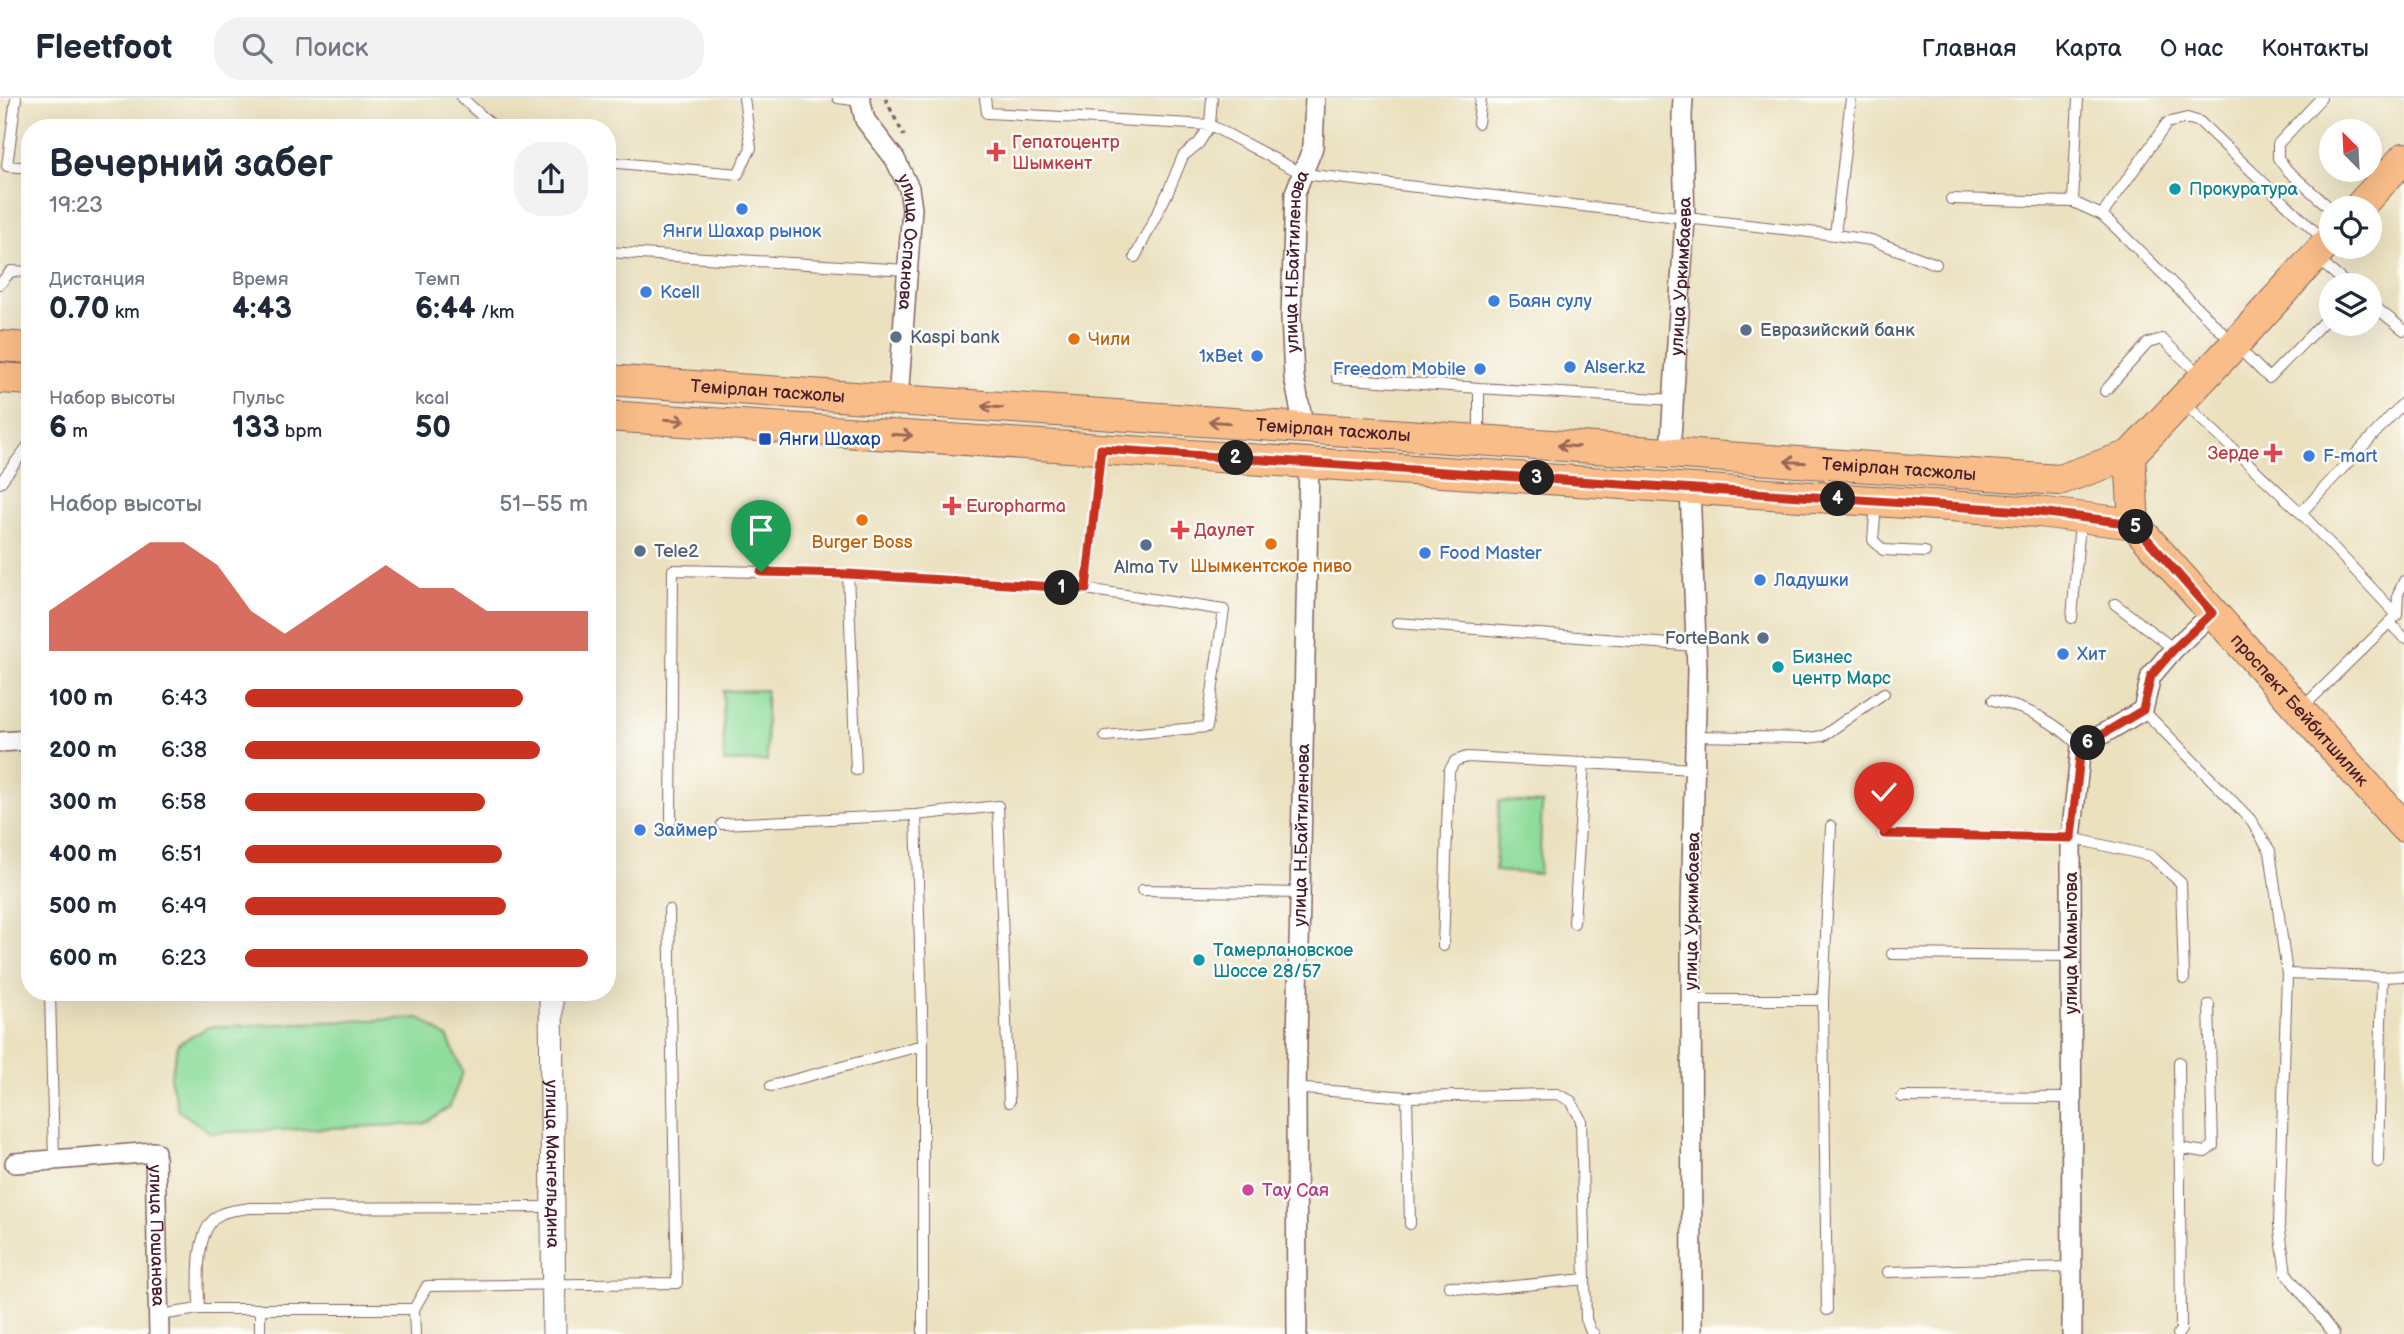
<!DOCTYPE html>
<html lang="ru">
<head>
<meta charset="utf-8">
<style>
	:root { --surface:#fff; --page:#f2f2f3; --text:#1f2937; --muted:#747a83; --line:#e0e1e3; --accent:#c8321e }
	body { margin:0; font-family:"Balsamiq Sans",sans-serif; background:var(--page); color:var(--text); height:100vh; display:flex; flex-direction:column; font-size:26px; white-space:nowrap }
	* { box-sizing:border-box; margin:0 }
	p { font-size:23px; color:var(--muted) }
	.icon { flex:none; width:38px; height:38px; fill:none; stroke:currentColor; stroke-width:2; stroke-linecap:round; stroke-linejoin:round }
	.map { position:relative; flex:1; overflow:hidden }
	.drawer { position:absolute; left:21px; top:21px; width:595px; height:882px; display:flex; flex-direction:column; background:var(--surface); border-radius:28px; box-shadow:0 7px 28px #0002 }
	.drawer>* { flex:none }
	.needle { width:46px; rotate:336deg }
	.controls { position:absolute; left:2319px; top:21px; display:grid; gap:14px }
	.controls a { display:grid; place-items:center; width:63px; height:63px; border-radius:50%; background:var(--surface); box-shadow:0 7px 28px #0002; font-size:35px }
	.pin { position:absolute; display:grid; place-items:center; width:60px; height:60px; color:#fff; margin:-72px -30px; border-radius:50% 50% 50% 0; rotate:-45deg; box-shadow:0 0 7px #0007 }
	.pin .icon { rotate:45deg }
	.km { position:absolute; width:35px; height:35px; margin:-18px; border-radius:50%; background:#222; color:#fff; font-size:19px; line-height:35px; text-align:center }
	.round { display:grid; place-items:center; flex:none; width:74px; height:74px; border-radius:28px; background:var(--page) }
	.headline { display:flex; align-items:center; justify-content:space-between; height:119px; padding:0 28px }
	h1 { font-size:38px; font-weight:700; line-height:52px }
	.figures { display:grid; grid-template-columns:repeat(3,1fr); gap:10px; height:119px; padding:7px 28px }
	.figures div { display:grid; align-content:center }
	.figures b { font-size:30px; font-weight:700 }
	.figures small { font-size:19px; font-weight:400 }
	.figures p { font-size:19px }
	.chart { height:196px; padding:14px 28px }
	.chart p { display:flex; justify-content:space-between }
	.chart svg { width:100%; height:126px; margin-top:7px; fill:var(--accent); opacity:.7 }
	ul { padding:0 28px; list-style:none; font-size:23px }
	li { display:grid; grid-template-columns:112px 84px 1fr; align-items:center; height:52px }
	li i { height:18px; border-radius:9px; background:var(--accent) }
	header { display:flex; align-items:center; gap:42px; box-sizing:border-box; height:98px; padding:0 35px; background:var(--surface); border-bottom:2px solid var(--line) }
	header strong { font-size:33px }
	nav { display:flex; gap:38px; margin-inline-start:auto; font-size:24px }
	.search { width:490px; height:63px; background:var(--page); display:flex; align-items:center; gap:18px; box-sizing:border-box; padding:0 24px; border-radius:28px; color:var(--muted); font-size:26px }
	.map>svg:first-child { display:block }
	.green { fill:#8fdd9b; stroke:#6c7e63; stroke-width:2 }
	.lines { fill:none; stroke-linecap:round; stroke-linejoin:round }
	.service-casing { stroke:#82635f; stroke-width:12 }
	.minor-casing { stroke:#82635f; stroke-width:22 }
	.tertiary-casing { stroke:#82635f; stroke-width:25 }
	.primary-casing { stroke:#82635f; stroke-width:32 }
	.path { stroke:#82635f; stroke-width:3.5; stroke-dasharray:5 5; stroke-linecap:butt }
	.service { stroke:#fff; stroke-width:10 }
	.minor { stroke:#fff; stroke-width:19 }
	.tertiary { stroke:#fff; stroke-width:23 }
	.primary { stroke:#f8bd88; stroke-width:30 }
	.oneway { stroke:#986655 }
	.route-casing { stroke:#fff; stroke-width:14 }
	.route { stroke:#c8321e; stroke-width:9 }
	.health-dot { fill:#e0444e; stroke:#fdfcf7; stroke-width:2.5 }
	.culture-dot { fill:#0f9aa8; stroke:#fdfcf7; stroke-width:2.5 }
	.shop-dot { fill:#3f7fe0; stroke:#fdfcf7; stroke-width:2.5 }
	.service-dot { fill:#5c6f8a; stroke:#fdfcf7; stroke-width:2.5 }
	.food-dot { fill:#e8710a; stroke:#fdfcf7; stroke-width:2.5 }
	.transit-dot { fill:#1a4fb4; stroke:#fdfcf7; stroke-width:2.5 }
	.hotel-dot { fill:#d1479c; stroke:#fdfcf7; stroke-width:2.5 }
	.labels { text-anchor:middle; stroke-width:5; stroke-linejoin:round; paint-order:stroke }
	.health-label { font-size:18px; fill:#be3a42; stroke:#fdfcf7; text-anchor:start }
	.culture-label { font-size:18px; fill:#0d838f; stroke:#fdfcf7; text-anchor:start }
	.shop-label { font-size:18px; fill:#366cbe; stroke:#fdfcf7; text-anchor:start }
	.street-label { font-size:18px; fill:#4a1f2b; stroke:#fdfcf7 }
	.service-label { font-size:18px; fill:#4e5e75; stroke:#fdfcf7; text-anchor:start }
	.food-label { font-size:18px; fill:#c56008; stroke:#fdfcf7 }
	.transit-label { font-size:18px; fill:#164399; stroke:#fdfcf7; text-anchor:start }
	.hotel-label { font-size:18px; fill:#b23c85; stroke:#fdfcf7; text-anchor:start }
</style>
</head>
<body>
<header>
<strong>Fleetfoot</strong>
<div class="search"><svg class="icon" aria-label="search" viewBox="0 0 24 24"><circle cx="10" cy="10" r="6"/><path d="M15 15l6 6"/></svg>Поиск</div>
<nav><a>Главная</a><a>Карта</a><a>О нас</a><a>Контакты</a></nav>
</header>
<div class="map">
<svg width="2404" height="1236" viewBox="0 0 2404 1236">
	<rect width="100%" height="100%" fill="#fdfcf7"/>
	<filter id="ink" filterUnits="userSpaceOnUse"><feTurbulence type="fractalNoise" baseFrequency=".0143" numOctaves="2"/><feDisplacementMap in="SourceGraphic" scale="14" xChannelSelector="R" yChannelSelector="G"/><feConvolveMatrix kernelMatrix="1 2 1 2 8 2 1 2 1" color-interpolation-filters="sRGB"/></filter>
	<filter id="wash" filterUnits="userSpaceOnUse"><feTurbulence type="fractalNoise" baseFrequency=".00686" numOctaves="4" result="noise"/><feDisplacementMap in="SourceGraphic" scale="28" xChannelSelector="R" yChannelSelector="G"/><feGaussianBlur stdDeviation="1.57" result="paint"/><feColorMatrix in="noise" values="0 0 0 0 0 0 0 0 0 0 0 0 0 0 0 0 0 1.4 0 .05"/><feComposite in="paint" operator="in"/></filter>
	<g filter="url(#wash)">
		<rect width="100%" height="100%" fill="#ebe1bf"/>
		<path class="green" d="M 766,592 L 767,663 L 724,664 L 723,593 Z
			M 1499,703 L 1542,705 L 1539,776 L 1495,773 Z
			M 420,920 L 448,940 L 463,974 L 449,1009 L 424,1026 L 211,1035 L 178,1012 L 170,980 L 178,946 L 208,929 Z"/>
	</g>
	<g filter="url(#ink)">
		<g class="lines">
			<g class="service-casing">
				<path id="service" d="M 16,0 L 7,68 L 30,70
					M 462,0 L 495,30
					M 838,0 L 861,3
					M 985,0 L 987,15 L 1210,27 L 1303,76 L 1835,137 L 1871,142 L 1936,166
					M 2078,0 L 2073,104 L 2102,117 L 2116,130 L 2269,280 L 2331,216
					M 2321,0 L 2278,46 L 2278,60 L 2287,72 L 2331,111
					M 1478,25 L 1481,0
					M 607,64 L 738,76 L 751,50 L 744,0
					M 1951,101 L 2073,104
					M 2102,117 L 2167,25 L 2187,20 L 2200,24 L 2326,144
					M 1835,137 L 1851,0
					M 607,154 L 907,172
					M 1135,159 L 1168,94 L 1183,58 L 1199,45 L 1210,27 L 1212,0
					M 2316,160 L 2348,187
					M 0,186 L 11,173 L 30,174
					M 2370,205 L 2404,232
					M 1337,280 L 1479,290 L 1479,338
					M 1479,290 L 1674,302
					M 2105,293 L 2148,245 L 2162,241 L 2200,277
					M 2184,305 L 2301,415 L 2397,517
					M 1101,355 L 1086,491 L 1224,512 L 1207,629 L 1105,638
					M 0,385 L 30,345
					M 1876,407 L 1873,442 L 1883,452 L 1925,454
					M 2301,415 L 2404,304
					M 848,476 L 856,672
					M 2115,506 L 2174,551
					M 2072,520 L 2080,424
					M 1397,525 L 1696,548
					M 2390,525 L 2404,540
					M 1993,602 C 2032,612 2052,622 2081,649
					M 2303,609 L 2397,517 L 2398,496 L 2404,483
					M 2143,612 L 2250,721 L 2270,753 L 2287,876 L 2279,1126 L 2286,1175 L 2334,1236
					M 1696,638 L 1807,640 L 1823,638 L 1884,595
					M 916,717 L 998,708 L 1009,1004
					M 671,722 L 673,472 L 848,476 L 1086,491
					M 722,726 L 916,717 L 923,947 L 923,1236
					M 1883,736 L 2071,740 L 2151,758 L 2181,785 L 2184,881
					M 1142,792 L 1300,795
					M 1574,825 L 1584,664
					M 1443,848 L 1449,673 L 1455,663 L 1467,659 L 1694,671
					M 1892,856 L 2071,858
					M 2287,876 L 2382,879 L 2404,878
					M 50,894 L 54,1062
					M 1691,902 L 1823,902 L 1831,728
					M 1823,902 L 1827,1212
					M 771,988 L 923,947
					M 1296,994 L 1305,991 L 1407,999 L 1557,996 L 1571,1003 L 1581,1022 L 1585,1181 L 1475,1192 L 1449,1188
					M 1407,999 L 1410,1126
					M 1902,999 L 2071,1000
					M 2179,1050 L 2205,1054 L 2213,1048 L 2209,907
					M 2378,1064 L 2382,879
					M 1888,1174 L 2072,1169
					M 1585,1181 L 1586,1221 L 1591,1234 L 1594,1236
					M 199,1211 C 199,1185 193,1130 221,1116 C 228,1112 241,1112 249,1110 L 552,1109
					M 414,1211 L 415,1236
					M 159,1217 L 199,1211 L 414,1211 L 427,1188 L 677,1185 L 669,812
					M 260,1236 L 260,1211
					M 2178,1236 L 2181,1232 L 2179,964"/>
			</g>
			<g class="minor-casing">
				<g id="minor">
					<path id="s1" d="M 860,0 L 865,22 L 895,61 L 909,90 L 912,111 L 898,302"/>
					<path id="s2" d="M 1304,330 L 1294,279 L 1291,219 L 1295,95 L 1313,49 L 1315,0"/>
					<path id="s3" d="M 1670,355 L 1685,121 L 1682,18 L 1683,0"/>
					<path d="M 1690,390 L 1697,571 L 1691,812 L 1692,1236"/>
					<path d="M 0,644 L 30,642"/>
					<path id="s4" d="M 15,1065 L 155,1054 L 159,1236"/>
					<path id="s5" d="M 1297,1236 L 1296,994 L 1309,365"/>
					<path d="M 2072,1236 L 2071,740 L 2081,649 L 2143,612 L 2151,578 L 2174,551 L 2212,515"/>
				</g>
			</g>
			<g class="tertiary-casing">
				<g id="tertiary">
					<path id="s6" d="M 551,894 L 554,1236"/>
				</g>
			</g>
			<g class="primary-casing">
				<g id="primary">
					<path d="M 2358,110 L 2404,60"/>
					<path d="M 0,248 L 30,250"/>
					<path d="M 0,280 L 30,282"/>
					<path id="s7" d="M 607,282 L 2059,382 L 2130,357 L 2235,246 L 2331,141"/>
					<path id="s8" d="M 607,318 L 2039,414 L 2134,426 L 2404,729"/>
					<path d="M 2130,357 L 2134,426"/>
				</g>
			</g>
			<path class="path" d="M 885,0 L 904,38"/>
			<use href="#service" class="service"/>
			<use href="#minor" class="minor"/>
			<use href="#tertiary" class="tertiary"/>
			<use href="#primary" class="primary"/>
		</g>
		<defs><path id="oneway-shaft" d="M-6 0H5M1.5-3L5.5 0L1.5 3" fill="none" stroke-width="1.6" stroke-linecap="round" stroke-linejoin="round" transform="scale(1.75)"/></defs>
		<g class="oneway">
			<use href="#oneway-shaft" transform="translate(992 309) rotate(-176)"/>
			<use href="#oneway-shaft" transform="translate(675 322) rotate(4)"/>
			<use href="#oneway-shaft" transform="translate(1219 324) rotate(-176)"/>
			<use href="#oneway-shaft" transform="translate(902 337) rotate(4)"/>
			<use href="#oneway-shaft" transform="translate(1568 348) rotate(-176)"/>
			<use href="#oneway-shaft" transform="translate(1795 364) rotate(-176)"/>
		</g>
	</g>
	<g class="lines" filter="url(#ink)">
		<g class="route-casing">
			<path id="route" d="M 761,474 L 848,476 L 1086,491 L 1101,351 L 2039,414 L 2134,426 L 2212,515 L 2174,551 L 2151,578 L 2143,612 L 2081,649 L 2071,740 L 1884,736"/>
		</g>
		<use href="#route" class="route"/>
	</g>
	<g class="health-dot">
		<path d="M992.5 43.5h7v7h7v7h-7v7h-7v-7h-7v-7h7z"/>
		<path d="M2269.5 344.5h7v7h7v7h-7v7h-7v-7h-7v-7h7z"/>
		<path d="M948.5 397.5h7v7h7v7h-7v7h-7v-7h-7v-7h7z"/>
		<path d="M1176.5 421.5h7v7h7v7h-7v7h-7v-7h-7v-7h7z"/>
	</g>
	<g class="culture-dot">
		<circle cx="2175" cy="91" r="7"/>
		<circle cx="1778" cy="569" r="7"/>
		<circle cx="1199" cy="862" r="7"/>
	</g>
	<g class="shop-dot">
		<circle cx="742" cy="111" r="7"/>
		<circle cx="646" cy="194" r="7"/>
		<circle cx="1494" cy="203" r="7"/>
		<circle cx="1257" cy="258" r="7"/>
		<circle cx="1570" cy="269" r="7"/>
		<circle cx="1480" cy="271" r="7"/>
		<circle cx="2309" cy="358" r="7"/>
		<circle cx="1425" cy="455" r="7"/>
		<circle cx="1760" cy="482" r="7"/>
		<circle cx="2063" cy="556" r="7"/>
		<circle cx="640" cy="732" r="7"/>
	</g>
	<g class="service-dot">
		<circle cx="1746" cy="232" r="7"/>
		<circle cx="896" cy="239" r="7"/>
		<circle cx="1146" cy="447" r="7"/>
		<circle cx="640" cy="453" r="7"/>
		<circle cx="1763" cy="540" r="7"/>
	</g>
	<g class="food-dot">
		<circle cx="1074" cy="241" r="7"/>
		<circle cx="862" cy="422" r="7"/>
		<circle cx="1271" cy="446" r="7"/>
	</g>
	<rect class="transit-dot" x="758" y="334" width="14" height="14" rx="3.5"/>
	<circle class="hotel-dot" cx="1248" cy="1092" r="7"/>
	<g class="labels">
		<g class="health-label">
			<text x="1012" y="50">Гепатоцентр<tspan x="1012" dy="21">Шымкент</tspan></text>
			<text x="2259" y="361" text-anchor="end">Зерде</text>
			<text x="966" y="414">Europharma</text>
			<text x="1194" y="438">Даулет</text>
		</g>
		<g class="culture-label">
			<text x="2189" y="97">Прокуратура</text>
			<text x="1792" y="565">Бизнес<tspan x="1792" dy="21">центр Марс</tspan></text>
			<text x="1213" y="858">Тамерлановское<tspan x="1213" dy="21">Шоссе 28/57</tspan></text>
		</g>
		<g class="shop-label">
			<text x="742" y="139" text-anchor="middle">Янги Шахар рынок</text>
			<text x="660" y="200">Kcell</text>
			<text x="1508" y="209">Баян сулу</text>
			<text x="1243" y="264" text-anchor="end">1xBet</text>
			<text x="1584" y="275">Alser.kz</text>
			<text x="1466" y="277" text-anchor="end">Freedom Mobile</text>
			<text x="2323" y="364">F-mart</text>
			<text x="1439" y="461">Food Master</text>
			<text x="1774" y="488">Ладушки</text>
			<text x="2077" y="562">Хит</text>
			<text x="654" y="738">Займер</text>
		</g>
		<g class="street-label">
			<text dy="6" stroke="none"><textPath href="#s1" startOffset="158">улица Оспанова</textPath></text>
			<text dy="6" stroke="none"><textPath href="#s2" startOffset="168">улица Н.Байтиленова</textPath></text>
			<text dy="6" stroke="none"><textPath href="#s3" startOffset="177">улица Уркимбаева</textPath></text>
			<text dy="6" stroke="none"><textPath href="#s7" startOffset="161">Темірлан тасжолы</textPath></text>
			<text dy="6" stroke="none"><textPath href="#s7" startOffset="728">Темірлан тасжолы</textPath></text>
			<text dy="6" stroke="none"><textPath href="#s7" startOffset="1295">Темірлан тасжолы</textPath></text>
			<text dy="6" stroke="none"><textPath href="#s8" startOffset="1780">проспект Бейбитшилик</textPath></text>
			<text dy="6" stroke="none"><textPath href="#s5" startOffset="499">улица Н.Байтиленова</textPath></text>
			<text transform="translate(1692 813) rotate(-89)" y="6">улица Уркимбаева</text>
			<text transform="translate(2071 845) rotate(-90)" y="6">улица Мамытова</text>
			<text dy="6" stroke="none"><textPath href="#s6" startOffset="172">улица Мангельдина</textPath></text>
			<text dy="6" stroke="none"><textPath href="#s4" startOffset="224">улица Пошанова</textPath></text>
		</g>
		<g class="service-label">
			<text x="1760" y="238">Евразийский банк</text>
			<text x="910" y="245">Kaspi bank</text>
			<text x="654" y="459">Tele2</text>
			<text x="1146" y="475" text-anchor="middle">Alma Tv</text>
			<text x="1749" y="546" text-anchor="end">ForteBank</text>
		</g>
		<g class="food-label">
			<text x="1088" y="247" text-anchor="start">Чили</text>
			<text x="862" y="450">Burger Boss</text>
			<text x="1271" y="474">Шымкентское пиво</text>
		</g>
		<g class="transit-label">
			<text x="779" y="347">Янги Шахар</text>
		</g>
		<g class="hotel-label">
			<text x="1262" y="1098">Тау Сая</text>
		</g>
	</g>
</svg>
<div class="controls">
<a><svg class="needle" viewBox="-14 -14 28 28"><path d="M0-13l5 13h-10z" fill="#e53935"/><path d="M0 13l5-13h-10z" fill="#747a83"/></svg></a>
<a><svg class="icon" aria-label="locate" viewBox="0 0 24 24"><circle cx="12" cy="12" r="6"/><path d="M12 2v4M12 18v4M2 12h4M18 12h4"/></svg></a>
<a><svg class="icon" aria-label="layers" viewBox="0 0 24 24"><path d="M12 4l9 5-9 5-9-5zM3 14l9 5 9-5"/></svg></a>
</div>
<div class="pin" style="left:761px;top:474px;background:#1e9e55"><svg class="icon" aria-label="arrive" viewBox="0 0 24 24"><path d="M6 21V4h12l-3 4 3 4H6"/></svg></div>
<div class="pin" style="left:1884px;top:736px;background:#d93025"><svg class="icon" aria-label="check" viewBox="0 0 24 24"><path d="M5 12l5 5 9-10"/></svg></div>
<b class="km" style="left:1062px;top:490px">1</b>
<b class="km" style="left:1236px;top:360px">2</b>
<b class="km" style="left:1537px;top:380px">3</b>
<b class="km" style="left:1838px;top:401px">4</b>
<b class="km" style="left:2136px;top:429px">5</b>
<b class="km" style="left:2088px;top:645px">6</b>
<section class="drawer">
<div class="headline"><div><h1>Вечерний забег</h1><p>19:23</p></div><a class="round"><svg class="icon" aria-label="share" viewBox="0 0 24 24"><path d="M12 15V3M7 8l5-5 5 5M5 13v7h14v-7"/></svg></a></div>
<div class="figures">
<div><p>Дистанция</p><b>0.70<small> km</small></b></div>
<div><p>Время</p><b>4:43</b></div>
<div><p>Темп</p><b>6:44<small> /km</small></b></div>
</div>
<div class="figures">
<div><p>Набор высоты</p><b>6<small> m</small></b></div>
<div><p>Пульс</p><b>133<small> bpm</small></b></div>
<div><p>kcal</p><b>50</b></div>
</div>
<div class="chart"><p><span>Набор высоты</span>51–55 m</p>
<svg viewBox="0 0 160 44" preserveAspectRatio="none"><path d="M0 44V30L10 22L20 14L30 6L40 6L50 14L60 30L70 38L80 30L90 22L100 14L110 22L120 22L130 30L140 30L150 30L160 30V44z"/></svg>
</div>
<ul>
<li><b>100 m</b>6:43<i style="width:81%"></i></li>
<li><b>200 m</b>6:38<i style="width:86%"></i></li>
<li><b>300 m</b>6:58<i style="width:70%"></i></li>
<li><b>400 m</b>6:51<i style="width:75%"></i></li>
<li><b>500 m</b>6:49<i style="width:76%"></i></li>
<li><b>600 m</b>6:23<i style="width:100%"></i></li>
</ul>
</section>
</div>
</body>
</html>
